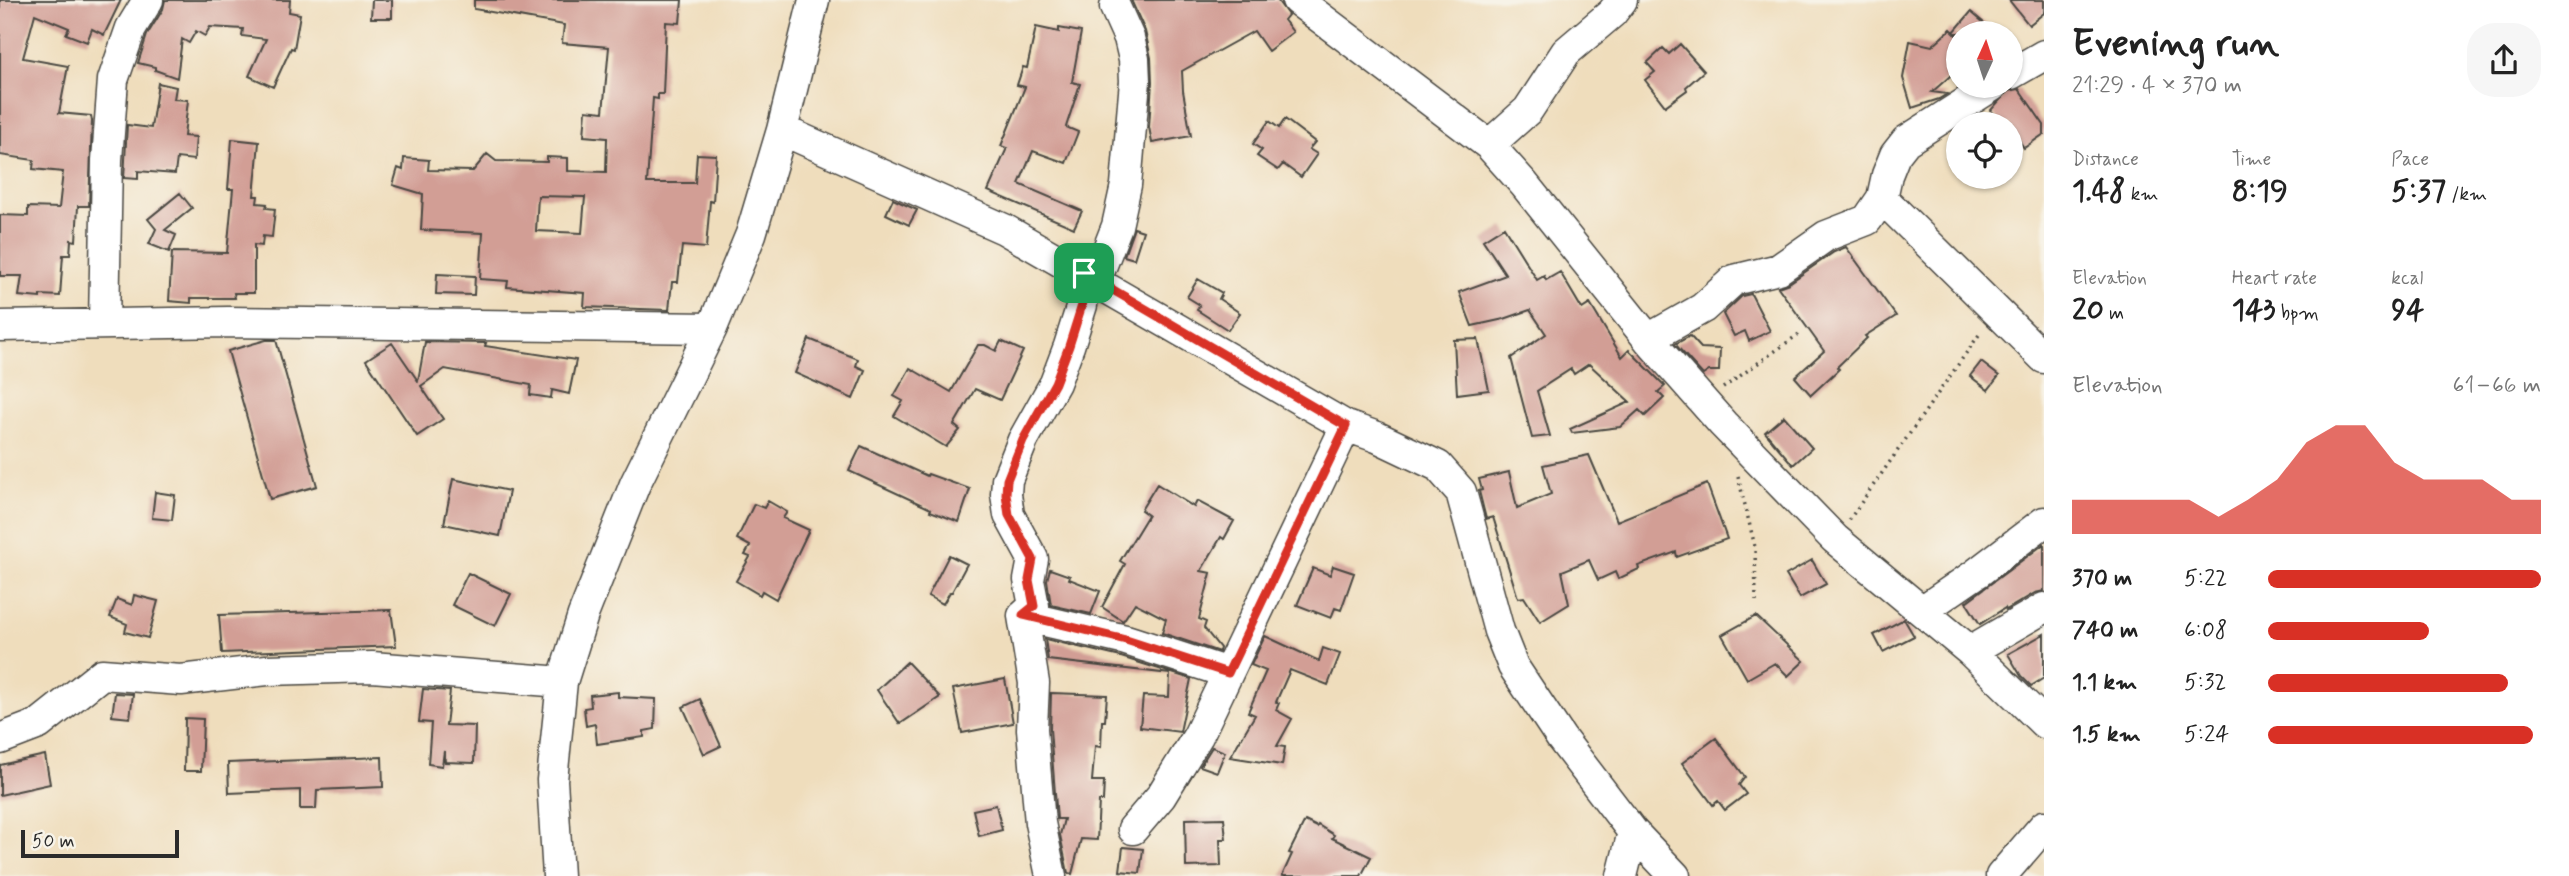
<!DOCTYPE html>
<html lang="en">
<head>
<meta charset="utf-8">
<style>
	:root { --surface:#fff; --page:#f6f6f6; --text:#222; --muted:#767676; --accent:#d93025 }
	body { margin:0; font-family:Mynerve,sans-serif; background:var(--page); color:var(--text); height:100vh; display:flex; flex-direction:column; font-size:26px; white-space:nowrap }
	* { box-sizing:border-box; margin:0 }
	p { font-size:23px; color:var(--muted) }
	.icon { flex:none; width:38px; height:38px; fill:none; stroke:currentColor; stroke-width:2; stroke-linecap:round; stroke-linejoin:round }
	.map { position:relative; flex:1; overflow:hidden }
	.panel { display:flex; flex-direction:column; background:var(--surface); width:525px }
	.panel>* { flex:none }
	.needle { width:46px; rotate:3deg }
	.buttons { position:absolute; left:1946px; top:21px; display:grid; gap:14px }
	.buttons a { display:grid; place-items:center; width:77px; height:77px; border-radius:50%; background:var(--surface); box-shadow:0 2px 5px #0004; font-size:35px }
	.scale { position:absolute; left:21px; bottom:18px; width:158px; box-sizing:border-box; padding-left:7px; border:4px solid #2b2b2b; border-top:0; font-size:19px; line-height:24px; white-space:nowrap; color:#2b2b2b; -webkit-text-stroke:5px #f7f3e8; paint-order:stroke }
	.pin { position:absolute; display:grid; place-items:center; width:60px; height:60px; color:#fff; margin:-30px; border-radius:14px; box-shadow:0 4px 10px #0006 }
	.round { display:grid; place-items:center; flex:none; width:74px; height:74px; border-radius:28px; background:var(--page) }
	.overview { display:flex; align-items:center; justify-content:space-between; height:119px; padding:0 28px }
	h1 { font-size:38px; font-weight:700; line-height:52px }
	.metrics { display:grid; grid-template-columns:repeat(3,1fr); gap:10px; height:119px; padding:7px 28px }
	.metrics div { display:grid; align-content:center }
	.metrics b { font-size:30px; font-weight:700 }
	.metrics small { font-size:19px; font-weight:400 }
	.metrics p { font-size:19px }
	.chart { height:196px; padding:14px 28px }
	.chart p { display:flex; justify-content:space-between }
	.chart svg { width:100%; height:126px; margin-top:7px; fill:var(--accent); opacity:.7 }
	ul { padding:0 28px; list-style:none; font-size:23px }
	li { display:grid; grid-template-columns:112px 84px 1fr; align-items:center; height:52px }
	li i { height:18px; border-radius:9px; background:var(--accent) }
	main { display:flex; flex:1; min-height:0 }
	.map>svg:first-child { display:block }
	.building { fill:#d29e95; fill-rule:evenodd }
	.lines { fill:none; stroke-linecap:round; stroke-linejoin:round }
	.minor-casing { stroke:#484641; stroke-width:33 }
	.path { stroke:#484641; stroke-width:3.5; stroke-dasharray:2 5; stroke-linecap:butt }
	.minor { stroke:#fff; stroke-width:30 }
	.route-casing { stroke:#fff; stroke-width:14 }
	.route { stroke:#d93025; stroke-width:9 }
</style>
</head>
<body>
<main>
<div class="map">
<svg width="2044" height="876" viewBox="0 0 2044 876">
	<rect width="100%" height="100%" fill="#f7f3e8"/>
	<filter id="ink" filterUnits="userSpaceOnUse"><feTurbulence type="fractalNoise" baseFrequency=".0143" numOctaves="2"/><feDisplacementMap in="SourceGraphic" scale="14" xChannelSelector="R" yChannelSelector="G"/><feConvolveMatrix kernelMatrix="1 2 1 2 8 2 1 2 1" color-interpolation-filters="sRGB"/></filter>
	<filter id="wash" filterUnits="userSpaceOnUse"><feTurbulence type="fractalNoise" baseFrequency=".00686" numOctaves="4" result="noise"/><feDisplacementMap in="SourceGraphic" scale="28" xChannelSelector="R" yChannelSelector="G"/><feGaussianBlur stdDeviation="1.57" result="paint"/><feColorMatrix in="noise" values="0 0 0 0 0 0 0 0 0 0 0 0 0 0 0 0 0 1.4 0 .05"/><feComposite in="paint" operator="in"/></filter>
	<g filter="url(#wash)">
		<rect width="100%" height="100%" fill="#efddbc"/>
		<g id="blocks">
			<path class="building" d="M 0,0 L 121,0 L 104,35 L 92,29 L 87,42 L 66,34 L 69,28 L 35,14 L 23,58 L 68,66 L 59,113 L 91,116 L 92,121 L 89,206 L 78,206 L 76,241 L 71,240 L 70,255 L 63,255 L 60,296 L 40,295 L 40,298 L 19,296 L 22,276 L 0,276 L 0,215 L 28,216 L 28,207 L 59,208 L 63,172 L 33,169 L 34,160 L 0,155 Z
				M 165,0 L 290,0 L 289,12 L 300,14 L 294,49 L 291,48 L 273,87 L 249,76 L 266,39 L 242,36 L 243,29 L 210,27 L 205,36 L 196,31 L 189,43 L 182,39 L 177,78 L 155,70 L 155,67 L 138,63 L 147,35 L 163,9 Z
				M 372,0 L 392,0 L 392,18 L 371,18 Z
				M 474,0 L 682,0 L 680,23 L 666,22 L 663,94 L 658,94 L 658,99 L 653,98 L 647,183 L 695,183 L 697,154 L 716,155 L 713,202 L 710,201 L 706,248 L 682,246 L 678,282 L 672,282 L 669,310 L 584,307 L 585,293 L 507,287 L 508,281 L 480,279 L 483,233 L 421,230 L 423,194 L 393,185 L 398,168 L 403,170 L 404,158 L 429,160 L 428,170 L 473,171 L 487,154 L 496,161 L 547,162 L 547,157 L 568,158 L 568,171 L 606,172 L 607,138 L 584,136 L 586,110 L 603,112 L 609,47 L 562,43 L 564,25 L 474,9 ZM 538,196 L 585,197 L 582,233 L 536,231 Z
				M 1131,0 L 1277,0 L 1288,15 L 1284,20 L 1293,32 L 1268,51 L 1254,31 L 1182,71 L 1183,91 L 1191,136 L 1152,143 L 1149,127 L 1152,82 L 1151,58 L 1145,31 Z
				M 2009,0 L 2044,0 L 2044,13 L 2029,25 Z
				M 1971,12 L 1996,33 L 1954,33 L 1958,37 L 1958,69 L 1932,92 L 1947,94 L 1939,99 L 1912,108 L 1903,78 L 1910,41 L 1932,46 L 1951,29 L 1954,32 Z
				M 1036,27 L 1059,32 L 1059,28 L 1081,32 L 1072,82 L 1080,84 L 1066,127 L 1078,132 L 1066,163 L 1033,151 L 1019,184 L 1082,211 L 1074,228 L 988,191 L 1007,148 L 1001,146 L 1025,87 L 1017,85 L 1023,67 L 1027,68 Z
				M 1680,44 L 1704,71 L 1686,87 L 1687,90 L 1665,106 L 1645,80 L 1655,72 L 1647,63 L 1663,48 L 1669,54 Z
				M 158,83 L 176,87 L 174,99 L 188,100 L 184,136 L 196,137 L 194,160 L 177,158 L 175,174 L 138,171 L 138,179 L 124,178 L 127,125 L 151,128 Z
				M 2019,89 L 2044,125 L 2044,134 L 2024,148 L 2011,128 L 2011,124 L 2001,124 L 1991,110 L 2008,91 Z
				M 1285,119 L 1315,142 L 1309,149 L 1317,154 L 1301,177 L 1283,164 L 1278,170 L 1257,156 L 1262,150 L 1253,144 L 1269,121 L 1279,128 Z
				M 232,139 L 259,142 L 254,196 L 258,196 L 257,203 L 267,204 L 266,208 L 275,209 L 272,237 L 263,236 L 262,246 L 254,245 L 254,293 L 234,293 L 235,298 L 191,298 L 191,303 L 169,301 L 172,252 L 227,253 L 233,189 L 228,189 Z
				M 180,193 L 192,208 L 165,230 L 176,235 L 169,252 L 149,244 L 156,229 L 148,219 Z
				M 893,199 L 917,210 L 909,225 L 886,214 Z
				M 1504,227 L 1537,280 L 1544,276 L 1546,280 L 1560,272 L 1582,309 L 1590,304 L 1622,357 L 1629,350 L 1665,386 L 1658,392 L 1664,398 L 1645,416 L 1639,410 L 1620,427 L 1572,433 L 1570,429 L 1630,402 L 1589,364 L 1574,374 L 1571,369 L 1537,391 L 1550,436 L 1532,438 L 1511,358 L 1546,334 L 1530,310 L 1504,319 L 1472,326 L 1459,292 L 1506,275 L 1483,240 Z
				M 1134,228 L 1143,231 L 1134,259 L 1124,256 Z
				M 1846,247 L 1896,316 L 1865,336 L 1867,338 L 1837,367 L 1839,369 L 1811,395 L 1795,377 L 1824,351 L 1778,287 L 1789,283 L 1834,252 Z
				M 437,274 L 475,276 L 474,295 L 436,294 Z
				M 1198,279 L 1222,293 L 1219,299 L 1240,313 L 1228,330 L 1197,310 L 1200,305 L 1187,297 Z
				M 1751,294 L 1770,331 L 1749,341 L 1745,331 L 1734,336 L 1723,314 L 1742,296 Z
				M 1690,336 L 1701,348 L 1720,349 L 1719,371 L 1709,371 L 1703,375 L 1675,344 Z
				M 809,339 L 858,359 L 856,366 L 865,370 L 853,399 L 795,373 Z
				M 1478,339 L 1489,390 L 1457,394 L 1454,340 Z
				M 266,340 L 276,340 L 317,486 L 270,499 L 228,351 Z
				M 1001,341 L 1023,351 L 1000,400 L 975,389 L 954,425 L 960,430 L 946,447 L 894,416 L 903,401 L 894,396 L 910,368 L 951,392 L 978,345 L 985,345 L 996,351 Z
				M 425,342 L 486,343 L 485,346 L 576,360 L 569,394 L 552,390 L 551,398 L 530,395 L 531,385 L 445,369 L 421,386 L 443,419 L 417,436 L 366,360 L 392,343 L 418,381 Z
				M 1981,362 L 1999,376 L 1988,390 L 1970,376 Z
				M 1784,416 L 1812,448 L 1793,465 L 1765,432 Z
				M 861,446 L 927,476 L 928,474 L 970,489 L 959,522 L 930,511 L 931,509 L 849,471 Z
				M 1589,455 L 1617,521 L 1707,484 L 1727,539 L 1677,557 L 1676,552 L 1638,566 L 1639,569 L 1618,579 L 1615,572 L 1598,580 L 1589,560 L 1562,571 L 1569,604 L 1540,622 L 1524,597 L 1518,598 L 1493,517 L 1486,519 L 1479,491 L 1482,490 L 1479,479 L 1509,472 L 1517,508 L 1551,494 L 1543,465 Z
				M 453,479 L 509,491 L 500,536 L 444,524 Z
				M 1157,484 L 1194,507 L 1197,501 L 1234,521 L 1224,539 L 1221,537 L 1201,571 L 1211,573 L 1199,619 L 1206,622 L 1204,628 L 1220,648 L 1219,652 L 1162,633 L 1166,619 L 1135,603 L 1123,621 L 1102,607 L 1125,564 L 1120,561 L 1148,515 L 1141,510 Z
				M 155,492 L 175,495 L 172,520 L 152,518 Z
				M 768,501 L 787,512 L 783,518 L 809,530 L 776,599 L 762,591 L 760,595 L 736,581 L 750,557 L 745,555 L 750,546 L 737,539 L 754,504 L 764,508 Z
				M 2044,544 L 2044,591 L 2035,593 L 2006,610 L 2005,608 L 1980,624 L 1966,602 Z
				M 949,555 L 967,564 L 952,592 L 950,592 L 943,604 L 928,596 Z
				M 1812,560 L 1826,584 L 1800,598 L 1786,575 Z
				M 1333,566 L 1354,573 L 1341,610 L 1335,608 L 1331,618 L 1297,605 L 1313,568 L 1330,575 Z
				M 1050,569 L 1070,576 L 1069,579 L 1100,591 L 1091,614 L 1051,605 L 1047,580 Z
				M 468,573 L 511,594 L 495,626 L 452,605 Z
				M 134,595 L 158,601 L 148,638 L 125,632 L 127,624 L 110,617 L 117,599 L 132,605 Z
				M 391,610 L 396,646 L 222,653 L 219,615 Z
				M 1756,616 L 1804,661 L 1788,676 L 1775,663 L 1747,679 L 1722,635 Z
				M 1904,619 L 1914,636 L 1883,652 L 1874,635 Z
				M 2044,634 L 2044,678 L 2031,686 L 2021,676 L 2008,654 Z
				M 1265,636 L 1319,661 L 1323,648 L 1340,654 L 1328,685 L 1290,670 L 1276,702 L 1279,703 L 1276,710 L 1292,719 L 1277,746 L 1285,747 L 1282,765 L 1230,757 L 1255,715 L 1248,712 L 1266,671 L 1251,665 Z
				M 1045,639 L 1121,657 L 1191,679 L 1180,732 L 1140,727 L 1143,696 L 1169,697 L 1170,674 L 1048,660 Z
				M 907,662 L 940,697 L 900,724 L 877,690 Z
				M 1005,679 L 1013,723 L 962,733 L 953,689 Z
				M 423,689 L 450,691 L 446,725 L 475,726 L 474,763 L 445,762 L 444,751 L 442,766 L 428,764 L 431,723 L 419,722 Z
				M 618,692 L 618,697 L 656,699 L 655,729 L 644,731 L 644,737 L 597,744 L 595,724 L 586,726 L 584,708 L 591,707 L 590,695 Z
				M 115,693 L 133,694 L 130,718 L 112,716 Z
				M 1051,693 L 1107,695 L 1105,721 L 1102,721 L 1101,747 L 1095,746 L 1092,781 L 1104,781 L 1103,801 L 1099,801 L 1097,840 L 1081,839 L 1072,874 L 1068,873 L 1060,835 L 1064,819 L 1057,819 L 1050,729 Z
				M 700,699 L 721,746 L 704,754 L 683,707 Z
				M 185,718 L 203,719 L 201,771 L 184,771 Z
				M 1716,738 L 1745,777 L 1739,785 L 1746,794 L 1725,810 L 1718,801 L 1713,805 L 1682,763 Z
				M 1212,747 L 1225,752 L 1217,772 L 1200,766 Z
				M 45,755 L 50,784 L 0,795 L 0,765 Z
				M 382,757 L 383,787 L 317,790 L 316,809 L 300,809 L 300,790 L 229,793 L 228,763 Z
				M 996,805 L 1002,830 L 979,836 L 973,810 Z
				M 1224,818 L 1226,839 L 1220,839 L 1221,866 L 1186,867 L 1185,819 Z
				M 1305,821 L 1317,827 L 1318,825 L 1334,835 L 1332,838 L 1371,857 L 1361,876 L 1282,876 L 1292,854 L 1289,853 Z
				M 1123,847 L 1143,849 L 1140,873 L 1120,871 Z"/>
		</g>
	</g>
	<g filter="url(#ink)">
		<use href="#blocks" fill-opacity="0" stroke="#484641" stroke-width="2"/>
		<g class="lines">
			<g class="minor-casing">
				<path id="minor" d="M 1297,0 L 1489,145 L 1524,184 L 1648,339 L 1723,424 L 1835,539 L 1970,651 L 2044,723
					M 2011,74 L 2044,55
					M 782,130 L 1004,229 L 1346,426 L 1377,437 L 1438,466 L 1461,492 L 1499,631 L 1513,666 L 1561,738 L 1633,832 L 1675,876
					M 1489,145 L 1528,110 L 1566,52 L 1612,13 L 1622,0
					M 1882,198 L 2044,358
					M 1096,280 L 1117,226 L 1126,185 L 1135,81 L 1134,59 L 1129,38 L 1115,7
					M 104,324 L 107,160 L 113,80 L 131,28 L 148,0
					M 0,326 L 228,322 L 712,328
					M 1648,339 L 1703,308 L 1734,280 L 1779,269 L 1826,236 L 1867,220 L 1882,198 L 1887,175 L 1895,155 L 1906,141 L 1992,86
					M 1923,610 L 1977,573 L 2044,522
					M 1023,616 L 1126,640 L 1228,673
					M 1970,651 L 2044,608
					M 0,739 L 39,724 L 102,674 L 181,680 L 267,670 L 372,667 L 562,682
					M 1133,829 L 1161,796 L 1198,736 L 1346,426
					M 558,876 L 552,780 L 562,682 L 583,615 L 635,484 L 712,328 L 751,234 L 782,130 L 814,0
					M 1051,876 L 1040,823 L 1032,729 L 1034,683 L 1023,616 L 1034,606 L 1029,580 L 1033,559 L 1009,515 L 1006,494 L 1007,480 L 1023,440 L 1055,383 L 1069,346 L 1082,305 L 1084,273
					M 1622,876 L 1633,832
					M 2001,876 L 2044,826"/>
			</g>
			<path class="path" d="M 1723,388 L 1799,334
				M 1738,476 L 1755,547 L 1756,601
				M 1849,520 L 1981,332"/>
			<use href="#minor" class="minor"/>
		</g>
	</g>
	<g class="lines" filter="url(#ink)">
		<g class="route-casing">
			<path id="route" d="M 1084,273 L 1346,426 L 1228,673 L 1126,640 L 1023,615 L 1034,606 L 1029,580 L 1033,559 L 1009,515 L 1006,494 L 1007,480 L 1023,440 L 1055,383 L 1069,346 L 1082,305 Z"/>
		</g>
		<use href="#route" class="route"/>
	</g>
</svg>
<div class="buttons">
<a><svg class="needle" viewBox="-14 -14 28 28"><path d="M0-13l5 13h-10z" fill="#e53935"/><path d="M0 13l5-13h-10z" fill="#767676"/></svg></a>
<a><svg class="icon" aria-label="locate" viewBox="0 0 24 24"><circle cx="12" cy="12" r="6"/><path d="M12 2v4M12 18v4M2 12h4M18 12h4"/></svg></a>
</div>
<div class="scale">50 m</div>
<div class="pin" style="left:1084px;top:273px;background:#1e9e55"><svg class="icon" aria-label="arrive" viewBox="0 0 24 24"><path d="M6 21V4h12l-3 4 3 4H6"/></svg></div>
</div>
<section class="panel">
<div class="overview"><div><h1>Evening run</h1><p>21:29 · 4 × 370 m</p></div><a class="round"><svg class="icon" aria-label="share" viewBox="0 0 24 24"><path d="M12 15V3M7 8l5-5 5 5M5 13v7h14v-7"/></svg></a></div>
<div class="metrics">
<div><p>Distance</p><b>1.48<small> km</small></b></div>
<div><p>Time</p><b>8:19</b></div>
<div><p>Pace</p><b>5:37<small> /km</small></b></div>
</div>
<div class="metrics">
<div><p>Elevation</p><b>20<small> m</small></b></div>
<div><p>Heart rate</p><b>143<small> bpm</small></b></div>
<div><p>kcal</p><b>94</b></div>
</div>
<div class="chart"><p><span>Elevation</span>61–66 m</p>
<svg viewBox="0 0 160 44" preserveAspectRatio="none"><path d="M0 44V32L10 32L20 32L30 32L40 32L50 38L60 32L70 25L80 12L90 6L100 6L110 19L120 25L130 25L140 25L150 32L160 32V44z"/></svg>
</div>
<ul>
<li><b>370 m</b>5:22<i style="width:100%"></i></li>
<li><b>740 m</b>6:08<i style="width:59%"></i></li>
<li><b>1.1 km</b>5:32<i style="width:88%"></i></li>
<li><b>1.5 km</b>5:24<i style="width:97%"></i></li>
</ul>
</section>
</main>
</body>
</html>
